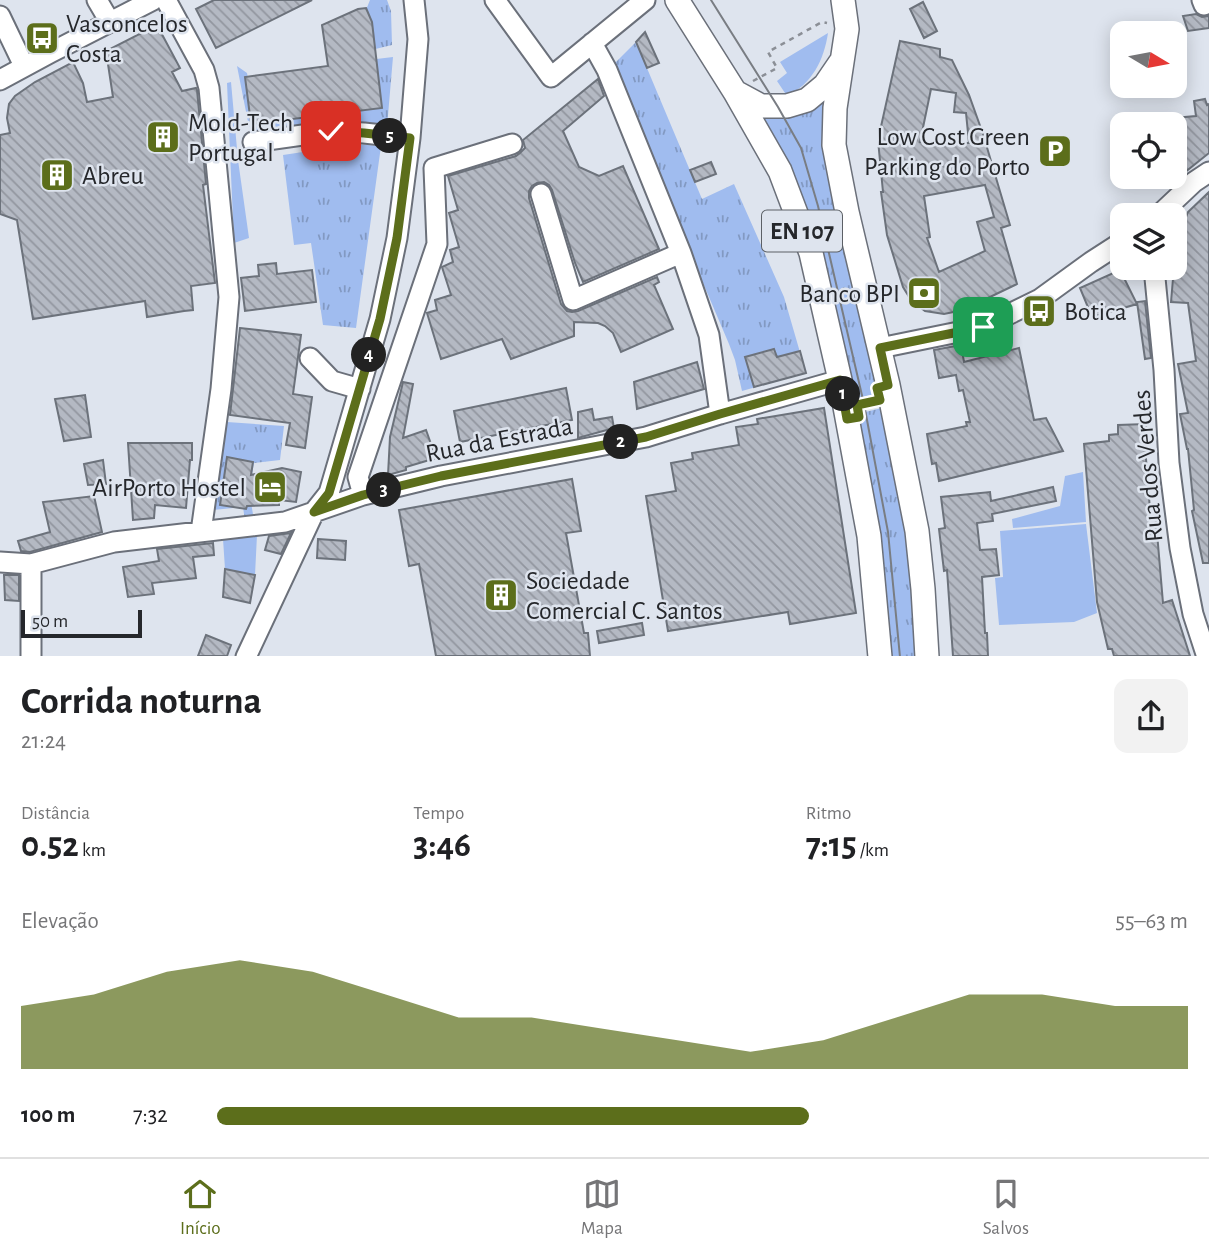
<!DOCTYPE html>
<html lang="pt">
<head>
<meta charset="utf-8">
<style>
	:root { --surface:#fff; --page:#f2f2f2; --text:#202124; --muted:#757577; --line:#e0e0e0; --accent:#5c6e1b }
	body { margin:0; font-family:"Alegreya Sans",sans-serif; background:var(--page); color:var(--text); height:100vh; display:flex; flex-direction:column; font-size:26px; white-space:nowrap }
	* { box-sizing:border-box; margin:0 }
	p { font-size:23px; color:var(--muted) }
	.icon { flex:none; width:38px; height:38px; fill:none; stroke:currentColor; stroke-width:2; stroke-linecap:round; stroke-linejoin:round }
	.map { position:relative; height:656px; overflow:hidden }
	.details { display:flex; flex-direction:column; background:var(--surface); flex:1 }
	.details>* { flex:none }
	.needle { width:46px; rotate:100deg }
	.tools { position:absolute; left:1110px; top:21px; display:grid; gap:14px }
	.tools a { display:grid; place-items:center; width:77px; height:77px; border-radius:14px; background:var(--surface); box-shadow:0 4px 18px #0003; font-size:35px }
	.scale { position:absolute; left:21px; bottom:18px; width:121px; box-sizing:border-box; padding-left:7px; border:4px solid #25272b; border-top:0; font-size:19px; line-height:24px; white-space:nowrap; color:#25272b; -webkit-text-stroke:5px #dee4ee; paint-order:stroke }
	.pin { position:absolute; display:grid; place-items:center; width:60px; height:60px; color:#fff; margin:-30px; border-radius:14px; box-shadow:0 4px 10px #0006 }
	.km { position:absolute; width:35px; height:35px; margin:-18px; border-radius:50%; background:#222; color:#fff; font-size:19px; line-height:35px; text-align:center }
	.round { display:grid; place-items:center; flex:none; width:74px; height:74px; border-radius:14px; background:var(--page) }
	.overview { display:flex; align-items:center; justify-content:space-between; height:119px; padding:0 21px }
	h1 { font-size:38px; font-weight:600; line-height:52px }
	.figures { display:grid; grid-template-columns:repeat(3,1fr); gap:10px; height:119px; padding:7px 21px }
	.figures div { display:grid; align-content:center }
	.figures b { font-size:35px; font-weight:600 }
	.figures small { font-size:19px; font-weight:400 }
	.figures p { font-size:19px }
	.chart { height:196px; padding:14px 21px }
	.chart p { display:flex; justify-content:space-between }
	.chart svg { width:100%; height:126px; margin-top:7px; fill:var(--accent); opacity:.7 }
	ul { padding:0 21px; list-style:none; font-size:23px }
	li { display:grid; grid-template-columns:112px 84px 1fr; align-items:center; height:52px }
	li i { height:18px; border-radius:9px; background:var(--accent) }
	.tab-bar { display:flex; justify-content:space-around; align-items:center; height:98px; border-top:2px solid var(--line); background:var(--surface); font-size:19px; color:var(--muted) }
	.tab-bar a { display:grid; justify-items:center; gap:4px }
	.tab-bar .current { color:var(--accent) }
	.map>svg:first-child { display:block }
	.grass { fill:url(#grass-tufts) }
	.green { fill:#a0bcef }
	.building { fill:url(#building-back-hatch); stroke:#6c727b; stroke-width:2; fill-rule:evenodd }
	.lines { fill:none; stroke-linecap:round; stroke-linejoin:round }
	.minor-casing { stroke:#6b707a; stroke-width:23 }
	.major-casing { stroke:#6b707a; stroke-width:26 }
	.path { stroke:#8b8f96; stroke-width:2.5; stroke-dasharray:5 5; stroke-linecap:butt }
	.minor { stroke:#fff; stroke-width:19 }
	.major { stroke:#fff; stroke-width:23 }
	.tram { stroke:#797d83; stroke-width:2 }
	.route-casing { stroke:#fff; stroke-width:14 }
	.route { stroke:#5c6e1b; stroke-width:9 }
	.labels { text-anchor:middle; stroke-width:5; stroke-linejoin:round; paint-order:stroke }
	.shield { fill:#dee4ee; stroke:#5c6066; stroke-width:2 }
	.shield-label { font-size:24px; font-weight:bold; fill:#25272b }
	.poi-label { font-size:26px; fill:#25272b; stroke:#dee4ee; text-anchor:start }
	.street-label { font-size:26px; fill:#25272b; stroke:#dee4ee }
</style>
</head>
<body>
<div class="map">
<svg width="1209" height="657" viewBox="0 0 1209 657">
	<defs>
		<pattern id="grass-tufts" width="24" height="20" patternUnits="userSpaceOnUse" patternTransform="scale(1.75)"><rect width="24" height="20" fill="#a0bcef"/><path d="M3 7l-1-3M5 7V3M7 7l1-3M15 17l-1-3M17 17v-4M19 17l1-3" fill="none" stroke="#8299c2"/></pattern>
		<pattern id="building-back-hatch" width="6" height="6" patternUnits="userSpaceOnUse" patternTransform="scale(1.75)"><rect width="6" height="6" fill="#b4b9c3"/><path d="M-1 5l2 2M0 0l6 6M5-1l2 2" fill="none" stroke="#92969f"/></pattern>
	</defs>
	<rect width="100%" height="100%" fill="#dee4ee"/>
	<path class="grass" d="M 370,0 L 387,0 L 391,11 L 392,45 L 367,51 L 364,15 Z
		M 636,42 L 702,199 L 734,184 L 784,297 L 806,373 L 742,391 L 735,360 L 729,344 L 611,67 Z
		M 393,57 L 387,127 L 356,126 L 353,110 L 368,60 Z
		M 237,66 L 247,73 L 255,115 L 326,114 L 333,120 L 341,124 L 256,138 L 255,127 L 249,127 Z
		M 825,96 L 881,384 L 874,385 L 876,394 L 853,399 L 757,115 C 787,119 803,119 825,96 Z
		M 339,143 L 381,146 L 356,328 L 323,325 L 311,243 L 294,245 L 283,155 L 336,147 Z
		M 886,407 L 908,529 L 918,656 L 890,656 L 890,639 L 877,529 L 857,414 Z
		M 227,422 L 284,426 L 280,460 L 254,463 L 249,491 L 254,520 L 245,521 L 243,507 L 213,510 Z"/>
	<path class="green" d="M 828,33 C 824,60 812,84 787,96 L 777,81 L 787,73 L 780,62 Z
		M 231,82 L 238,160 L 249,238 L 234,243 L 227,83 Z
		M 1083,472 L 1086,522 L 1013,528 L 1012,519 L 1060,506 L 1065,476 Z
		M 1086,524 L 1097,613 L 1074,622 L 999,625 L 995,578 L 1003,577 L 1000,531 Z
		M 257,535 L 255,575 L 225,569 L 223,539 Z"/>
	<path class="building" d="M 214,0 L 312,0 L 216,48 L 196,9 Z
		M 923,2 L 937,31 L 924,38 L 910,9 Z
		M 366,8 L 372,22 L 382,108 L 251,124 L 245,77 L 328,66 L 322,25 L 358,9 Z
		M 1196,14 L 1202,17 L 1209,16 L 1209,28 L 1188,31 L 1183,16 Z
		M 157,25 L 180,68 L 172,72 L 182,91 L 196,88 L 197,90 L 206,184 L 203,185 L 215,283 L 191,286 L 193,310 L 184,311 L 147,317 L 145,301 L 33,319 L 17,220 L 0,214 L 0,135 L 10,133 L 7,118 L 9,104 L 15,96 L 35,82 L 73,62 L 83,83 L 87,102 L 113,97 L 106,51 Z
		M 645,32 L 659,63 L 647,68 L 636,42 Z
		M 900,41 L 940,49 L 940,57 L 952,60 L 969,95 L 983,134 L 1010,225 L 1001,228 L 1017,284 L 963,310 L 944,314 L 925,311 L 911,300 L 903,287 L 887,235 L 881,192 L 883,192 L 878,140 ZM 931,89 L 956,93 L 954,112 L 966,113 L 969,143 L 920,142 ZM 985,185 L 994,217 L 977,222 L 985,251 L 939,272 L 927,238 L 930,237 L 924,196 Z
		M 598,79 L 604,96 L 563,131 L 579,167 L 599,176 L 623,166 L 659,249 L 583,282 L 575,263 L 552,190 L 549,185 L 544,182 L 537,183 L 532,186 L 529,191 L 529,198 L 561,304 L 567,311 L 572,312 L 578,311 L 657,277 L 659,282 L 654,285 L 673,329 L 621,352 L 613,333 L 605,326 L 598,323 L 574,322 L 574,336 L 511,359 L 502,339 L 441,359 L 427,313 L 437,310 L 435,300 L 451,295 L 442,267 L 453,262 L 450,250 L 459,247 L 449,213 L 458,210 L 448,176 L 516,156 L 520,153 L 525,148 L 523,140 Z
		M 1205,99 L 1207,105 L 1209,104 L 1209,153 L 1174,181 L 1174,118 L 1196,116 L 1194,101 Z
		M 711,162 L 716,174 L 695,182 L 690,170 Z
		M 1209,192 L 1209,563 L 1203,563 L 1192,511 L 1194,510 L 1188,449 L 1187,449 L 1180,414 L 1188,413 L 1178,364 L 1196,361 L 1188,303 L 1171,302 L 1176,244 L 1188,212 Z
		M 276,263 L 277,274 L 312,270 L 316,302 L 245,311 L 241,278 L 259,276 L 258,265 Z
		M 1120,270 L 1137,304 L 1092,317 L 1080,288 Z
		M 1145,301 L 1151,358 L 1145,359 L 1137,302 Z
		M 240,328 L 301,335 L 293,394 L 312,397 L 305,448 L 286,445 L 290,423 L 230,415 Z
		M 961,345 L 964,362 L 1019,348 L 1034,420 L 1046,418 L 1063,451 L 939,481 L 936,463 L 932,464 L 927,434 L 967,426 L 966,422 L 970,422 L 963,390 L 959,391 L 956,375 L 939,378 L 934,350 Z
		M 774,349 L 777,357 L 800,351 L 806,373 L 754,387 L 745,357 Z
		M 697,362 L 704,389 L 637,409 L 634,382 Z
		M 403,382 L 413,384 L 403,438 L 426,430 L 436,458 L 406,467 L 406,470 L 388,475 L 390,437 Z
		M 566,388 L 572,420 L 460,442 L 454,411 Z
		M 85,395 L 91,437 L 64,441 L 55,399 Z
		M 824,408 L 856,613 L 790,624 L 788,612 L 668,631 L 646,496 L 676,491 L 671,463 L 693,459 L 692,453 L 739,445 L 736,427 L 758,424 L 757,419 Z
		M 592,409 L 594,420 L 612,417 L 614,428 L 578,438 L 578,412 Z
		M 1146,424 L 1147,446 L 1145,446 L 1150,510 L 1155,509 L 1163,603 L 1172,600 L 1190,656 L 1114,656 L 1112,649 L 1108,649 L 1097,602 L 1084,444 L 1109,441 L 1109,435 L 1118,434 L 1118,425 Z
		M 128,443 L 192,443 L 192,460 L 190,460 L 186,508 L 155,505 L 154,518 L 133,520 Z
		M 227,457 L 253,462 L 251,475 L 282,468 L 301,472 L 296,502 L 279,500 L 279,505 L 247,506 L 246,509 L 220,505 Z
		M 103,460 L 106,484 L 88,485 L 84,464 Z
		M 572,479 L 581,531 L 566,533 L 584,633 L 588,633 L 590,656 L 436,656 L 419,564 L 409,566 L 399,510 Z
		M 1053,487 L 1056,501 L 992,514 L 993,521 L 977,523 L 980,550 L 996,549 L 999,575 L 982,577 L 985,633 L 987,633 L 988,656 L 953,656 L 947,570 L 944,571 L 939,529 L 945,528 L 941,497 L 990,492 L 991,501 Z
		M 94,496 L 102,532 L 30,552 L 21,551 L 18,541 L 50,532 L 43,502 Z
		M 291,533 L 281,554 L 265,550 L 269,536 Z
		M 318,539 L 346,541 L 345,560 L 317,558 Z
		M 213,543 L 214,555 L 193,557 L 196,578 L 152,583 L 154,594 L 128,597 L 123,567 L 159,561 L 157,549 Z
		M 225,569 L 255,575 L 250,603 L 223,597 Z
		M 4,575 L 19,575 L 19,601 L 5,600 Z
		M 642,623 L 644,635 L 599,643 L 597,631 Z
		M 206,635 L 231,645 L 227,656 L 198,656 Z"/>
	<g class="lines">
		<g class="minor-casing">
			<path id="minor" d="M 97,0 L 110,22
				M 166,0 L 204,70 L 209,88 L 229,297 L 221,389 L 201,532
				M 495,0 L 551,77 L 645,0
				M 1202,0 L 1204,5
				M 0,16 L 24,66
				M 592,43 L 607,70 L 681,253 L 709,335 L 720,414
				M 0,80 L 50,53 L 153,0
				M 253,142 L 331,131 L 364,133 L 410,138
				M 541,194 L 573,300 L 681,253
				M 1159,215 L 1194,182 L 1209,172
				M 1154,268 L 1164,370 L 1169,463 L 1180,548 L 1193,614 L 1207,657
				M 880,348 L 983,327 L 1040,299 L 1091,262 L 1122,242
				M 310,358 L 332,381 L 360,389
				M 363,495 L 358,477 L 437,244 L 434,168 L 512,144
				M 0,562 L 31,564 L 114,542 L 285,522 L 363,495 L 441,476 L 646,437 L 720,414 L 840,380
				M 31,564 L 31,657
				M 246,657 L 314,512 L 329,493 L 380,319 L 397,238 L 410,138 L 418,39 L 414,0"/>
		</g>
		<g class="major-casing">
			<path id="major" d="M 677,0 L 735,92 L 780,171 L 811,253 L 840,380 L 869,536 L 880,657
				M 843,0 L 847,29 L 835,108 L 834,145 L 847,212 L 888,385 L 917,531 L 923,589 L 927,657
				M 735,92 L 761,106 L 787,106 L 807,100 L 825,85 L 840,63"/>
		</g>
		<path class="path" d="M 753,81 L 777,68 L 768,52 L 822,22 L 827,23"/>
		<use href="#minor" class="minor"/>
		<use href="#major" class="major"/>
		<path class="tram" d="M 711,0 L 778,107 L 801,148 L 818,206 L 864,404 L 888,532 L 900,657"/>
	</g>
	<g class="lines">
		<g class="route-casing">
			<path id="route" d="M 331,131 L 364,133 L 410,138 L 397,238 L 380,319 L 329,493 L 314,512 L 363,495 L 441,476 L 646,437 L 720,414 L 840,380 L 847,419 L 859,417 L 857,405 L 880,400 L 877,388 L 888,385 L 880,348 L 983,327"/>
		</g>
		<use href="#route" class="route"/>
	</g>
	<defs>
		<g id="bus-square" transform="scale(1.75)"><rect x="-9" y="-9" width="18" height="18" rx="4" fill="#5c6e1b" stroke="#dee4ee"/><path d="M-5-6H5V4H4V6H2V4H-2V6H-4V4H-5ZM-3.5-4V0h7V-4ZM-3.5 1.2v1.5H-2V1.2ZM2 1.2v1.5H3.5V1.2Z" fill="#fff"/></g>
		<g id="building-square" transform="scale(1.75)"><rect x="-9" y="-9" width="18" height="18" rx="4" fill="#5c6e1b" stroke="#dee4ee"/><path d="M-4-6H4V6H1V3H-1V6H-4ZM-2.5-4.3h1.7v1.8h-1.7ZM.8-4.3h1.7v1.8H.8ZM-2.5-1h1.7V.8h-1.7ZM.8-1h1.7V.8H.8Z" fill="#fff"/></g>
		<g id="parking-square" transform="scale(1.75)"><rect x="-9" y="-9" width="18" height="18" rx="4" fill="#5c6e1b" stroke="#dee4ee"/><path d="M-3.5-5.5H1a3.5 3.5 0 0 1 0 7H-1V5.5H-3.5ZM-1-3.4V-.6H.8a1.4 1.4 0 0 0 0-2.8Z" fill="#fff"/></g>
		<g id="bank-square" transform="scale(1.75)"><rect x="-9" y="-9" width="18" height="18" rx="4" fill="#5c6e1b" stroke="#dee4ee"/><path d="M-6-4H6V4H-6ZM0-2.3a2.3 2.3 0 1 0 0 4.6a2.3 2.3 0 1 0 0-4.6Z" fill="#fff"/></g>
		<g id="hotel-square" transform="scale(1.75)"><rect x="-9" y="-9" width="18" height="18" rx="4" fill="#5c6e1b" stroke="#dee4ee"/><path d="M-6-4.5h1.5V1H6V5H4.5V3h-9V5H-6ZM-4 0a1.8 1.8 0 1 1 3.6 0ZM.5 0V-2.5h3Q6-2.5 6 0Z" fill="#fff"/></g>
	</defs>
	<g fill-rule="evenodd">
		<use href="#bus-square" x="42" y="38"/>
		<use href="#building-square" x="163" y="137"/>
		<use href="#parking-square" x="1055" y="151"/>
		<use href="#building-square" x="57" y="175"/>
		<use href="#bank-square" x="924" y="293"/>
		<use href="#bus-square" x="1039" y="311"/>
		<use href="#hotel-square" x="270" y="487"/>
		<use href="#building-square" x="501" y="595"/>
	</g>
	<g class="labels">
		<rect class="shield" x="762" y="210.5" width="80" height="41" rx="5"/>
		<g class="shield-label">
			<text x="802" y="239">EN 107</text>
		</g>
		<g class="poi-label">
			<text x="66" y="32">Vasconcelos<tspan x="66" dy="30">Costa</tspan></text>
			<text x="188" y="131">Mold-Tech<tspan x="188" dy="30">Portugal</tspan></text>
			<text x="1030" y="145" text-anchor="end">Low Cost Green<tspan x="1030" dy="30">Parking do Porto</tspan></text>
			<text x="82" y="184">Abreu</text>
			<text x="900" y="302" text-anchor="end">Banco BPI</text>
			<text x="1064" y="320">Botica</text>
			<text x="246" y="496" text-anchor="end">AirPorto Hostel</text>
			<text x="526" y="589">Sociedade<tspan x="526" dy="30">Comercial C. Santos</tspan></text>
		</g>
		<g class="street-label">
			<text transform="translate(499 439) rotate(-11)" y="9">Rua da Estrada</text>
			<text transform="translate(1147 466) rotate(-95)" y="9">Rua dos Verdes</text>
		</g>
	</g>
</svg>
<div class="tools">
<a><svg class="needle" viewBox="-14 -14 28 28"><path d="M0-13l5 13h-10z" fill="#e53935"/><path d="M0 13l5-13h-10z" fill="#757577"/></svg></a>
<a><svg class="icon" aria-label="locate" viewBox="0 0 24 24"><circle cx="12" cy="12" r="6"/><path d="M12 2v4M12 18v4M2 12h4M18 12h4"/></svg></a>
<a><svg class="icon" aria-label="layers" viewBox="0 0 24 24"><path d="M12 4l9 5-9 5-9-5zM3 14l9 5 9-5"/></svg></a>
</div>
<div class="scale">50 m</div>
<div class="pin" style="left:983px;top:327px;background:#1e9e55"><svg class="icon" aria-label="arrive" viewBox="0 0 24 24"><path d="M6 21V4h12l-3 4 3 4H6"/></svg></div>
<div class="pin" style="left:331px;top:131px;background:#d93025"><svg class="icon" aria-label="check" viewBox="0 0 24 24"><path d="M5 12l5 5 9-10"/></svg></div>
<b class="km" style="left:843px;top:394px">1</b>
<b class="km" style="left:621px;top:442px">2</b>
<b class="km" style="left:384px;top:490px">3</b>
<b class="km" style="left:369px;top:355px">4</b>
<b class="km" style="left:390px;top:136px">5</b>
</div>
<section class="details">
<div class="overview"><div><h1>Corrida noturna</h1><p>21:24</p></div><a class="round"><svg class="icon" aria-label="share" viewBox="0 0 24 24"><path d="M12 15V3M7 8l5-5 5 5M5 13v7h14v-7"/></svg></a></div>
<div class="figures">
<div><p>Distância</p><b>0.52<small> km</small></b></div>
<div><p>Tempo</p><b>3:46</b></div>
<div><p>Ritmo</p><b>7:15<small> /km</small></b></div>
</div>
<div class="chart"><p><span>Elevação</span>55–63 m</p>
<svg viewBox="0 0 160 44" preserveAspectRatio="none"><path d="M0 44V22L10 18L20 10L30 6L40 10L50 18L60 26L70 26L80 30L90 34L100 38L110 34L120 26L130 18L140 18L150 22L160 22V44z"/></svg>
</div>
<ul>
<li><b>100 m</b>7:32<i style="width:61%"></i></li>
</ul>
</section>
<nav class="tab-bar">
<a class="current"><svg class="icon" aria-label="home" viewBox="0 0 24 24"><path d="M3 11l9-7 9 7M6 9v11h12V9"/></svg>Início</a>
<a><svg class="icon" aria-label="map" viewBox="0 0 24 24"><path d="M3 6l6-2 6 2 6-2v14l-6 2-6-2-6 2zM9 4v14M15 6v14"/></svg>Mapa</a>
<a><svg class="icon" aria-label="saved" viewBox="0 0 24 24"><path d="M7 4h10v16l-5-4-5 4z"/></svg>Salvos</a>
</nav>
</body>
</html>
